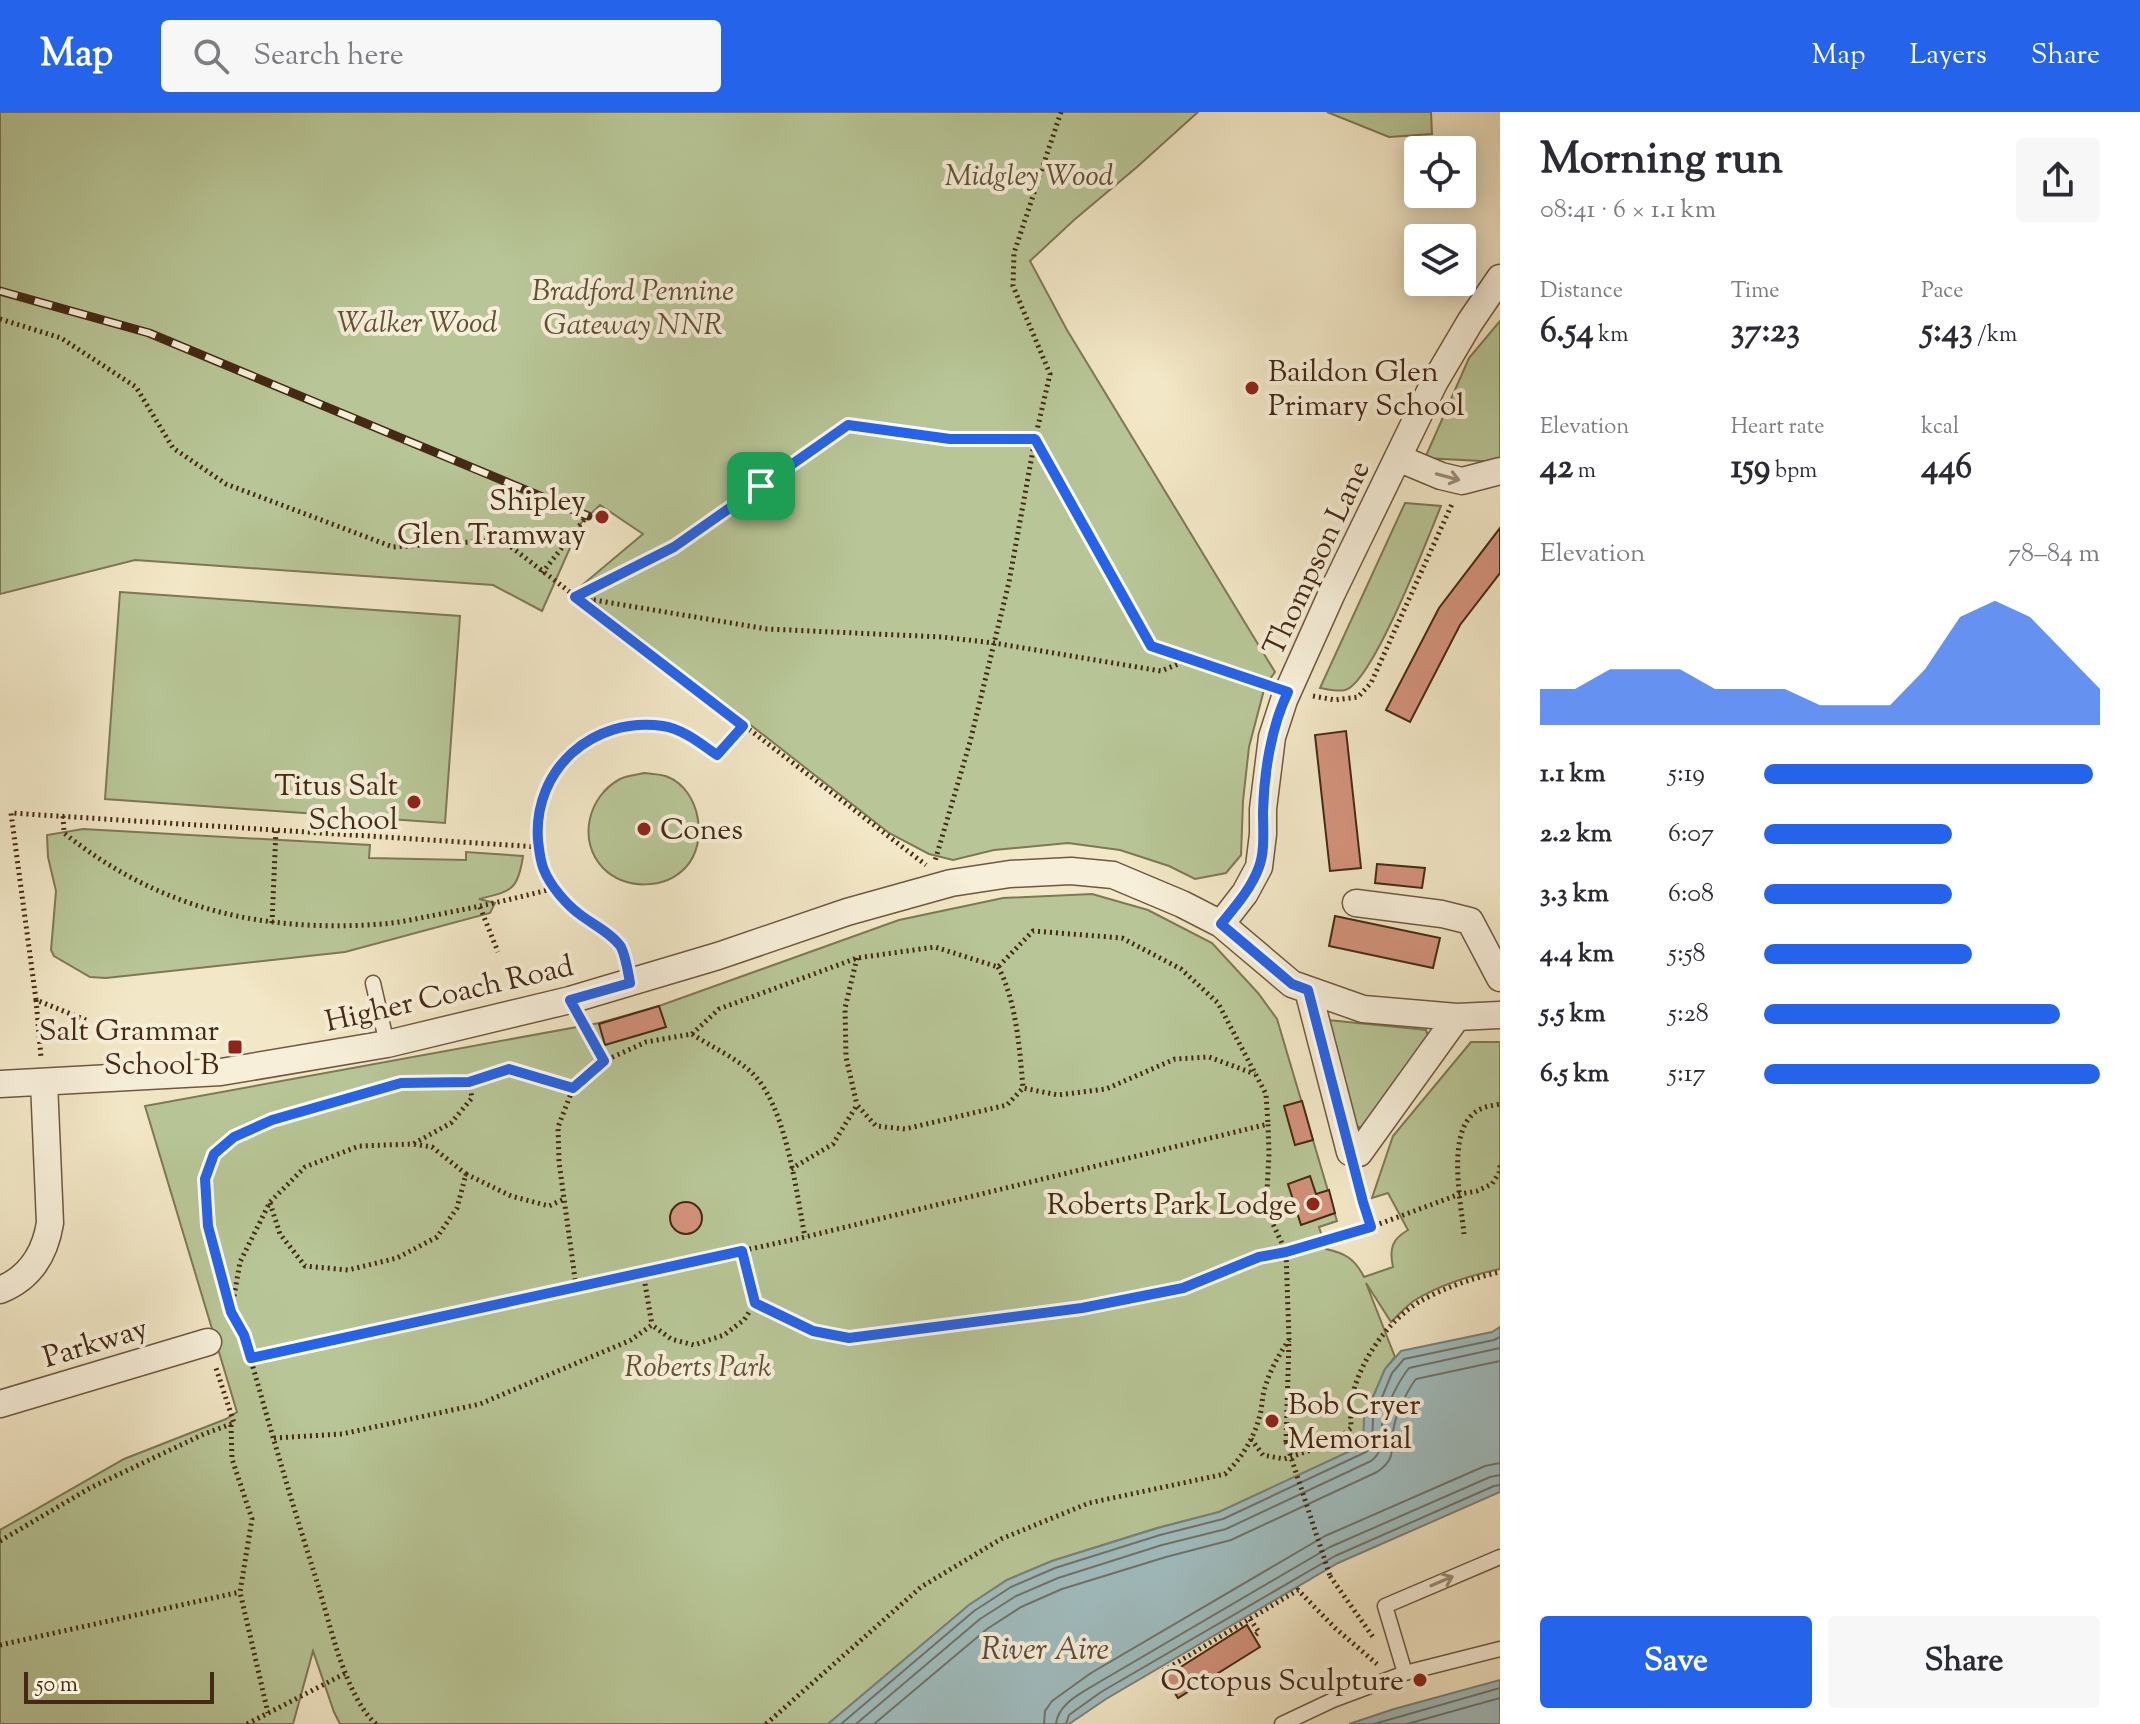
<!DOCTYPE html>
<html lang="en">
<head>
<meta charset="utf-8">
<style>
	:root { --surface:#fff; --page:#f7f7f7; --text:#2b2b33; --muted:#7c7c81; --accent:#2563eb }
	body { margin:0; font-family:"Sorts Mill Goudy",serif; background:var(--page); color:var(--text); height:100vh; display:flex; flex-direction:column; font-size:30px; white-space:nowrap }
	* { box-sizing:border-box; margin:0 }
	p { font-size:26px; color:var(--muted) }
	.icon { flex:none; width:44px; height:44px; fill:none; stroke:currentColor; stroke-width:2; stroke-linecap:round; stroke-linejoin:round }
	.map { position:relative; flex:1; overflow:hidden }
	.panel { display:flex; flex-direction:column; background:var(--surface); width:640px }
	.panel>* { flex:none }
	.buttons { position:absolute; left:1404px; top:24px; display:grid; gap:16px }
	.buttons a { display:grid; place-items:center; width:72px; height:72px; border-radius:8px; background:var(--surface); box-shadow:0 4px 20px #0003; font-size:40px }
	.scale { position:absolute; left:24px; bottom:20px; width:190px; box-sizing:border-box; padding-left:8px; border:4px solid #452914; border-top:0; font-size:22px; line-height:28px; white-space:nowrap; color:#452914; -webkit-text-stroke:6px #f7efda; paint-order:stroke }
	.pin { position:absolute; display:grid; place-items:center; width:68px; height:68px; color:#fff; margin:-34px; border-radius:16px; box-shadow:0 4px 12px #0006 }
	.round { display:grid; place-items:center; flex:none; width:84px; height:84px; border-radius:8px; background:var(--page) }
	.summary { display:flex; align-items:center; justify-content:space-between; height:136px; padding:0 40px }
	h1 { font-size:44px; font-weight:800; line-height:60px }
	.stats { display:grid; grid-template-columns:repeat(3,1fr); gap:12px; height:136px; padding:8px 40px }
	.stats div { display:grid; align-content:center }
	.stats b { font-size:34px; font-weight:800 }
	.stats small { font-size:22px; font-weight:400 }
	.stats p { font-size:22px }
	.chart { height:224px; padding:16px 40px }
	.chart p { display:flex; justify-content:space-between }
	.chart svg { width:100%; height:144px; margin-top:8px; fill:var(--accent); opacity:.7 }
	.cta { display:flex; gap:16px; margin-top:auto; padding:16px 40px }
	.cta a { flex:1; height:92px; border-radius:8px; background:var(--accent); color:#fff; font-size:32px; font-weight:800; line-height:92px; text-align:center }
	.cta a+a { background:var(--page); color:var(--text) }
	ul { padding:0 40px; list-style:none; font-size:26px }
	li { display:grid; grid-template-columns:128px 96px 1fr; align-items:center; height:60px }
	li i { height:20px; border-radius:10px; background:var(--accent) }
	header { display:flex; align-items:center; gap:48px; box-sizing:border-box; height:112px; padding:0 40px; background:var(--accent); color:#fff }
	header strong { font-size:38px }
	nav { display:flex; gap:44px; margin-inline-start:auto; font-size:28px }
	.search { width:560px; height:72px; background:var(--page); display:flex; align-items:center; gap:20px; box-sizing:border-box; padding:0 28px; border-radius:8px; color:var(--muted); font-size:30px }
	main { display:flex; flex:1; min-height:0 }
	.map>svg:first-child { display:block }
	.green { fill:#b8c697; stroke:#7e7856; stroke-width:2 }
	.water { fill:#a0bdbf; stroke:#7c827b; stroke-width:2 }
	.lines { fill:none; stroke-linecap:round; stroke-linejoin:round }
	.shore { stroke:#72736a; stroke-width:2 }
	.building { fill:#d3927c; stroke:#452914; stroke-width:2 }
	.service-casing { stroke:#705840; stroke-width:17 }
	.minor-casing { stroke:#705840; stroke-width:29 }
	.path { stroke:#452914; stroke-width:5; stroke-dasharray:2 4; stroke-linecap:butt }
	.service { stroke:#f7efda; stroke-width:14 }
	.minor { stroke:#f7efda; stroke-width:26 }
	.rail-casing { stroke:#452914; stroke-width:9 }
	.rail { stroke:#f7efda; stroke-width:6; stroke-dasharray:18; stroke-linecap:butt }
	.path-bridge { stroke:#452914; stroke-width:5; stroke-dasharray:2 4; stroke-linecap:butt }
	.oneway { stroke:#9e8c77 }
	.route-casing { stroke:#fff; stroke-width:16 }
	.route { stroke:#2563eb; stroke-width:10 }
	.poi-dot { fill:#8f2418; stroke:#f7efda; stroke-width:3 }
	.labels { text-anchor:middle; stroke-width:8; stroke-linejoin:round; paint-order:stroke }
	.park-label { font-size:30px; font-style:italic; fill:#625035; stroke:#f7efda }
	.poi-label { font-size:30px; fill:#452914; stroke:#f7efda; text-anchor:end }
	.street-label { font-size:30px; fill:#452914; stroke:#f7efda }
	.water-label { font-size:32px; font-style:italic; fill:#5c4e3f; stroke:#f7efda }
</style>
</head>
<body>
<header>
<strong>Map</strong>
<div class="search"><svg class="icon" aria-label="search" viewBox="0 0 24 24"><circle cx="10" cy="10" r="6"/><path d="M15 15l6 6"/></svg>Search here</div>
<nav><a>Map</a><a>Layers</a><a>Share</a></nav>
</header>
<main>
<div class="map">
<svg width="1500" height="1612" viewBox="0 0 1500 1612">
	<rect width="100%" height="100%" fill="#f2e7c6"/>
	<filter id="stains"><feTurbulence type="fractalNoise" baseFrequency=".0025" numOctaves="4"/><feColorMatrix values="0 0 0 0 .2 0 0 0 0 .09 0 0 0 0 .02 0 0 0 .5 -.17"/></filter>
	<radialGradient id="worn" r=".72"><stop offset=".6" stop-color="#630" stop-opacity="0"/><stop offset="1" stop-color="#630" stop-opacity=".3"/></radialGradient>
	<path class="green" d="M 0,0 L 1198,0 L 1137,55 L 1074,108 L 1030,149 L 1067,218 L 1275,560 L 1265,574 L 1249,635 L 1243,689 L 1241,743 L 1226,761 L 1195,767 L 1169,754 L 1120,738 L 1068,731 L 994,738 L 953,748 L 929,742 L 889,721 L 597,493 L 581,474 L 643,422 L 600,393 L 581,411 L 542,499 L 493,473 L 135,448 L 0,482 Z
		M 1327,0 L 1431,0 L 1432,22 L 1389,25 Z
		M 1500,209 L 1500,350 L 1425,346 L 1469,246 Z
		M 1405,391 L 1441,394 C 1428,425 1372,572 1345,578 C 1338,580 1327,577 1320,576 Z
		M 120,480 L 460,504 L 445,711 L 105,687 Z
		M 644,661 C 651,662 662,662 668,665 C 700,678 709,730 686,755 C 665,778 625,778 603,756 C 577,729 588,684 620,667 C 627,663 637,663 644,661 Z
		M 83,717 L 370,733 L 369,746 L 466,748 L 466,740 L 523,744 C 518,779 511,779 479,787 L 495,791 L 490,801 L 345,840 L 106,866 L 90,865 L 54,844 L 51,838 L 56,779 L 48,745 L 47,723 Z
		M 1092,782 L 1148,798 L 1212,831 L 1258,881 L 1277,907 L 1337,1109 L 1319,1115 L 1326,1137 C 1345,1141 1355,1147 1364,1165 L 1393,1155 C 1389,1137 1392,1127 1408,1118 L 1388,1081 L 1372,1086 L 1393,1024 L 1471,930 L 1500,930 L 1500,1157 C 1472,1163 1440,1173 1415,1188 C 1406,1194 1399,1203 1391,1210 L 1366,1171 L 1395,1245 L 1385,1257 L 1364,1306 L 1364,1333 L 1219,1400 L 1157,1416 L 1052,1449 L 1007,1468 L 969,1493 L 828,1612 L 340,1612 L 334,1600 L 313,1539 L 293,1612 L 0,1612 L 0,1418 L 124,1347 L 226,1307 L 237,1300 L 145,994 L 599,911 L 659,894 L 899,808 L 1003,786 Z
		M 1328,908 L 1426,918 L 1430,930 L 1369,1018 L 1355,1014 Z"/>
	<path class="water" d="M 1500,1215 L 1500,1380 L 1338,1451 L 1106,1587 L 1069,1612 L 828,1612 L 969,1493 L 1007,1468 L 1052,1449 L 1158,1416 L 1219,1400 L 1363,1333 L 1364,1306 L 1385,1257 L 1401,1239 L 1492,1220 Z
		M 1500,1568 L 1500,1612 L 1349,1612 L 1394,1597 Z"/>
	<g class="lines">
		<path class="shore" d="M 841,1612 L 974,1499 L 1011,1475 L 1055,1456 L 1160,1423 L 1223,1407 L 1366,1340 L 1372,1333 L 1373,1307 L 1392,1261 L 1404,1247 L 1494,1228 L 1500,1225
			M 856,1612 L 980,1507 L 1016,1484 L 1058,1466 L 1162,1433 L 1226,1417 L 1371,1349 C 1386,1338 1379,1324 1383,1308 C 1388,1291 1398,1270 1409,1256 L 1500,1236
			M 874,1612 L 987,1517 L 1021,1495 L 1062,1477 L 1166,1445 L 1231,1428 L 1377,1360 C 1398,1346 1390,1335 1394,1314 C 1396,1302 1408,1277 1416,1267 L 1500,1249
			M 1044,1612 L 1045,1599 L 1052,1589 L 1091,1561 L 1325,1424 L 1485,1354 L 1500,1351
			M 1056,1612 C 1058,1592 1080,1582 1096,1572 L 1330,1435 L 1490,1365 L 1500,1363
			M 1066,1612 L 1069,1603 L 1101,1580 L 1335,1444 L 1494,1374 L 1500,1373
			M 1374,1612 L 1500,1576
			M 1407,1612 L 1500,1586"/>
	</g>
	<path class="building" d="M 1500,416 L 1500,461 L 1460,513 L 1410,610 L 1386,598 L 1439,496 Z
		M 1346,619 L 1361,756 L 1330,759 L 1315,623 Z
		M 1377,752 L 1425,756 L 1422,776 L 1375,771 Z
		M 1335,804 L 1440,826 L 1433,856 L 1329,834 Z
		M 659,894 L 666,915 L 605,933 L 599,912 Z
		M 1302,989 L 1313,1028 L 1295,1033 L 1284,994 Z
		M 1310,1064 L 1316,1082 L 1329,1078 L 1335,1101 L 1301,1113 L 1288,1072 Z
		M670 1106a16 16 0 1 1 32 0a16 16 0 1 1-32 0Z
		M 1247,1513 L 1260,1535 L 1178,1586 L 1165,1565 Z"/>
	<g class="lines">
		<g class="service-casing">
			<path id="service" d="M 373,871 L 387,932
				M 1405,1561 L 1385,1494 L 1500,1445
				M 1282,1612 L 1333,1588 L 1405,1561 L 1500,1537"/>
		</g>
		<g class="minor-casing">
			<path id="minor" d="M 1398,346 L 1441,364 L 1462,369 L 1500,359
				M 1356,791 L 1442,802 L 1470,809 L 1500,866
				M 1221,812 L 1245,781 L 1259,755 L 1263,722 L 1263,697 L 1272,625 L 1284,588 L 1332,481 L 1434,271 L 1470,210 L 1500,166
				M 1308,878 L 1350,1040 L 1359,1041 L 1457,905
				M 0,972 L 221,960 L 387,932 L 570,888 L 718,844 L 847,800 L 951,771 L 1010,762 L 1071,759 L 1113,763 L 1182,792 L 1221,812 L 1292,872 L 1363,897 L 1457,905 L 1500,903
				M 0,1178 C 30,1166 45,1142 50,1111 L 44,970
				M 0,1292 L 208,1230"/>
		</g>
		<path class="path" d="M 1061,0 L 1014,141 L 1013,174 L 1050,262 L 1035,327 L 1151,534 L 1265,572
			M 0,207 L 61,226 L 136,275 L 173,336 L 226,372 L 393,435 L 502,428 L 926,753
			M 542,461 L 587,404
			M 575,485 L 674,435 L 848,313 L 950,327 L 1035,327 L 1009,470 L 970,630 L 935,749
			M 576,485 L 767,517 L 942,525 L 994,531 L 1161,559 L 1190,547
			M 1313,584 L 1335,588 L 1358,585 L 1371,571 L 1452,392
			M 63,704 L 64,721 C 159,797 262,821 382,812 C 398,811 415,807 430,804 C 473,796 514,787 555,776
			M 480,795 L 498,840
			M 272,811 L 276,718
			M 857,846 L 845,896 L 846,945 L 857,993
			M 624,848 C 618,824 598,816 579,802 C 558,786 542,761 539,735 C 528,661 591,604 663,614 C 683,617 701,631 717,643 L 743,614
			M 998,855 C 1016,887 1020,939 1023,976
			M 36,888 L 41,945
			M 86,908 L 36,888 L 11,701 L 539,735
			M 581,908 L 604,949
			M 692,922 L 719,897 L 857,846 L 935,835 L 998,855 L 1033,819 L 1122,826 L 1181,857 L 1218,891 L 1266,982 L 1268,1012
			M 791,1057 L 833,1032 L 857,993 L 876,1014 L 905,1017 L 1007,993 L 1023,976 L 1058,983 L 1106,977 L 1175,947 L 1209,945 L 1255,962
			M 466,1062 L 511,1084 L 549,1094 L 564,1087
			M 1356,1062 L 1371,1115
			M 270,1091 L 280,1122 L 305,1154 L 348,1158 L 397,1146 L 437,1125 L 457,1096 L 466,1062 L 432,1035 L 413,1032
			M 1464,1122 C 1461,1091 1448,1028 1471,1004 C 1479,995 1490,994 1500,992
			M 643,1160 L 652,1213
			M 576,1174 L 559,1050 L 558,1015 L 573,976 L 604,949 L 646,930 L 692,922 C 710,934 734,945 750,959 C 786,991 796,1079 805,1125
			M 232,1196 L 240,1150 L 270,1090 L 305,1055 L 359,1034 L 413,1032 L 451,1011 L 472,986 L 469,970
			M 251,1246 L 805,1125 L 1268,1012 L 1269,1042 L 1266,1097 L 1286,1140 L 1259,1145 L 1183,1176 L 1082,1196 L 849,1226 L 813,1219 L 755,1191
			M 231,1313 L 232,1347 L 252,1407 L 240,1480 L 268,1601
			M 274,1326 L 342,1322 L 480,1292 L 631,1228 L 652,1213 L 671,1227 L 694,1233 L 724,1223 L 744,1208 L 755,1191 L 742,1139
			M 1251,1327 L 1263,1343 L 1284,1347 L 1333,1331 L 1351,1316 C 1351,1308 1350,1299 1351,1291 C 1357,1253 1386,1210 1419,1190 C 1443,1176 1473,1166 1500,1160
			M 1286,1330 L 1289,1228 L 1286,1140 L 1371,1115 L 1460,1082 L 1477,1079 L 1492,1072 L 1499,1061 L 1500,1053
			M 0,1429 L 90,1376 L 204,1322 L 234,1311 L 215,1253
			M 1330,1464 L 1373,1525
			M 1250,1507 L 1259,1520 L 1254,1524
			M 0,1533 L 240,1480
			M 1163,1559 L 1298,1478 L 1335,1516 L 1377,1552
			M 247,1612 L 346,1561
			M 376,1612 C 345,1584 330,1512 318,1473 C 291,1388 267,1306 244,1223 L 231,1200 L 208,1114 L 205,1067 L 214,1042 L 234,1025 L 272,1008 L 401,971 L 469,970 L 509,957 L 573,976
			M 766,1612 L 921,1475 L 1001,1427 L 1089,1391 L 1225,1362 C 1242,1346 1254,1326 1260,1303 C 1262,1295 1262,1287 1264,1279 C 1269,1260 1278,1244 1289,1228"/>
		<use href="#service" class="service"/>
		<use href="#minor" class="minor"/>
		<g class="rail-casing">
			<path id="rail" d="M 0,179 L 149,221 L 588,404"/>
		</g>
		<use href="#rail" class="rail"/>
		<path class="path-bridge" d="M 1286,1330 L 1330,1464"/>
	</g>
	<defs><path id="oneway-shaft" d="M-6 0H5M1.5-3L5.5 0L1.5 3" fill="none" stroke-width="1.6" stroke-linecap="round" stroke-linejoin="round" transform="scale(2)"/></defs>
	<g class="oneway">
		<use href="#oneway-shaft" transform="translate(1448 365) rotate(15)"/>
		<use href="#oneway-shaft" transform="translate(1442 1469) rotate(-23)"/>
	</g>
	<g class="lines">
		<g class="route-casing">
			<path id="route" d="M 848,313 L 950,327 L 1035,327 L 1151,534 L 1288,580 C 1271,615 1264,661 1263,700 C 1263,718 1265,739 1259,755 C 1251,777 1235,795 1221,812 L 1292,872 L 1308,878 L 1363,1090 L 1371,1115 L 1286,1140 L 1259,1145 L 1183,1176 L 1082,1196 L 849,1226 L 813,1219 L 755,1191 L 742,1139 L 251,1246 L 244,1223 L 231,1200 L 208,1114 L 205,1067 L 214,1042 L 234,1025 L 272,1008 L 401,971 L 469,970 L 509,957 L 573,976 L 604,949 L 570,888 L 630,871 C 628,860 626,845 621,835 C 612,821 590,811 578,801 C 565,791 550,773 544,758 C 540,749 539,737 538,728 C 533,657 593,604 663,614 C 683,617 701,632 717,643 L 743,614 L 575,485 L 674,435 Z"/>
		</g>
		<use href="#route" class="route"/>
	</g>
	<g class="poi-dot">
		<circle cx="1252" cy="276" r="8"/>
		<circle cx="602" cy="405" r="8"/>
		<circle cx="414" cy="690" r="8"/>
		<circle cx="644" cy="717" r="8"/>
		<rect x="227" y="927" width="16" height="16" rx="4"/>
		<circle cx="1313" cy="1092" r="8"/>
		<circle cx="1272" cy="1309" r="8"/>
		<circle cx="1420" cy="1568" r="8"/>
	</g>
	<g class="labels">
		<g class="park-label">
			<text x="1029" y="73">Midgley Wood</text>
			<text x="633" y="188">Bradford Pennine<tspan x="633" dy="34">Gateway NNR</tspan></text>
			<text x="417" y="220">Walker Wood</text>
			<text x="698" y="1264">Roberts Park</text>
		</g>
		<g class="poi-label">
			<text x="1268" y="269" text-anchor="start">Baildon Glen<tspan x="1268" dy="34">Primary School</tspan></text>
			<text x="586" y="398">Shipley<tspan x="586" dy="34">Glen Tramway</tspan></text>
			<text x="398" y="683">Titus Salt<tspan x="398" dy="34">School</tspan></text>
			<text x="660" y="727" text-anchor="start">Cones</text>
			<text x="219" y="928">Salt Grammar<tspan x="219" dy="34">School B</tspan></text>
			<text x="1297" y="1102">Roberts Park Lodge</text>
			<text x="1288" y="1302" text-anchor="start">Bob Cryer<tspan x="1288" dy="34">Memorial</tspan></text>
			<text x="1404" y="1578">Octopus Sculpture</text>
		</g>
		<g class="street-label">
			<text transform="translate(1316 446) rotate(-65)" y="10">Thompson Lane</text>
			<text transform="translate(449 881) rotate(-13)" y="10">Higher Coach Road</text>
			<text transform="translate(95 1230) rotate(-17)" y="10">Parkway</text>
		</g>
		<g class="water-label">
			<text x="1045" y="1547">River Aire</text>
		</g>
	</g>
	<rect width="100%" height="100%" filter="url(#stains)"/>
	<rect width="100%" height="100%" fill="url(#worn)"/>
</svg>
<div class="buttons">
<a><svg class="icon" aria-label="locate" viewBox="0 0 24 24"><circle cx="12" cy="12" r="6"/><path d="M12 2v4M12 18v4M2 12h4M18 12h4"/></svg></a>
<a><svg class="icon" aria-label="layers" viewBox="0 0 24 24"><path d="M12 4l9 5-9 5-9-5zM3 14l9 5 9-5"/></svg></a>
</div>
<div class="scale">50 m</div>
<div class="pin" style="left:761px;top:374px;background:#1e9e55"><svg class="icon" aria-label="arrive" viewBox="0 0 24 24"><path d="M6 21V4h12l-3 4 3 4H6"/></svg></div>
</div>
<section class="panel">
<div class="summary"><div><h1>Morning run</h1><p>08:41 · 6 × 1.1 km</p></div><a class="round"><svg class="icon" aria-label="share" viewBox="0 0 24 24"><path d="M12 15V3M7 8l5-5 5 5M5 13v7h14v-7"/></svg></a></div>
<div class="stats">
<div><p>Distance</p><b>6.54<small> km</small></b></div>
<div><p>Time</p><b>37:23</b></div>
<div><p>Pace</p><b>5:43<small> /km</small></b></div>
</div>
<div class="stats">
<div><p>Elevation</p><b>42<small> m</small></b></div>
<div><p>Heart rate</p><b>159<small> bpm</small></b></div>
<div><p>kcal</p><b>446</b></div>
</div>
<div class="chart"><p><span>Elevation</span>78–84 m</p>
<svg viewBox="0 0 160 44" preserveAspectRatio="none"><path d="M0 44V33L10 33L20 27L30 27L40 27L50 33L60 33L70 33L80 38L90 38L100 38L110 27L120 11L130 6L140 11L150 22L160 33V44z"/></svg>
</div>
<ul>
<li><b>1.1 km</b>5:19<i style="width:98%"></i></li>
<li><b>2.2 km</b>6:07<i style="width:56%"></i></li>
<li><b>3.3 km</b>6:08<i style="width:56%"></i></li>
<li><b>4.4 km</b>5:58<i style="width:62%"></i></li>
<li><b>5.5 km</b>5:28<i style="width:88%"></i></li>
<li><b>6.5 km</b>5:17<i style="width:100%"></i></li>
</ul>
<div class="cta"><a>Save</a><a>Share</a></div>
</section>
</main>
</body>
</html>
